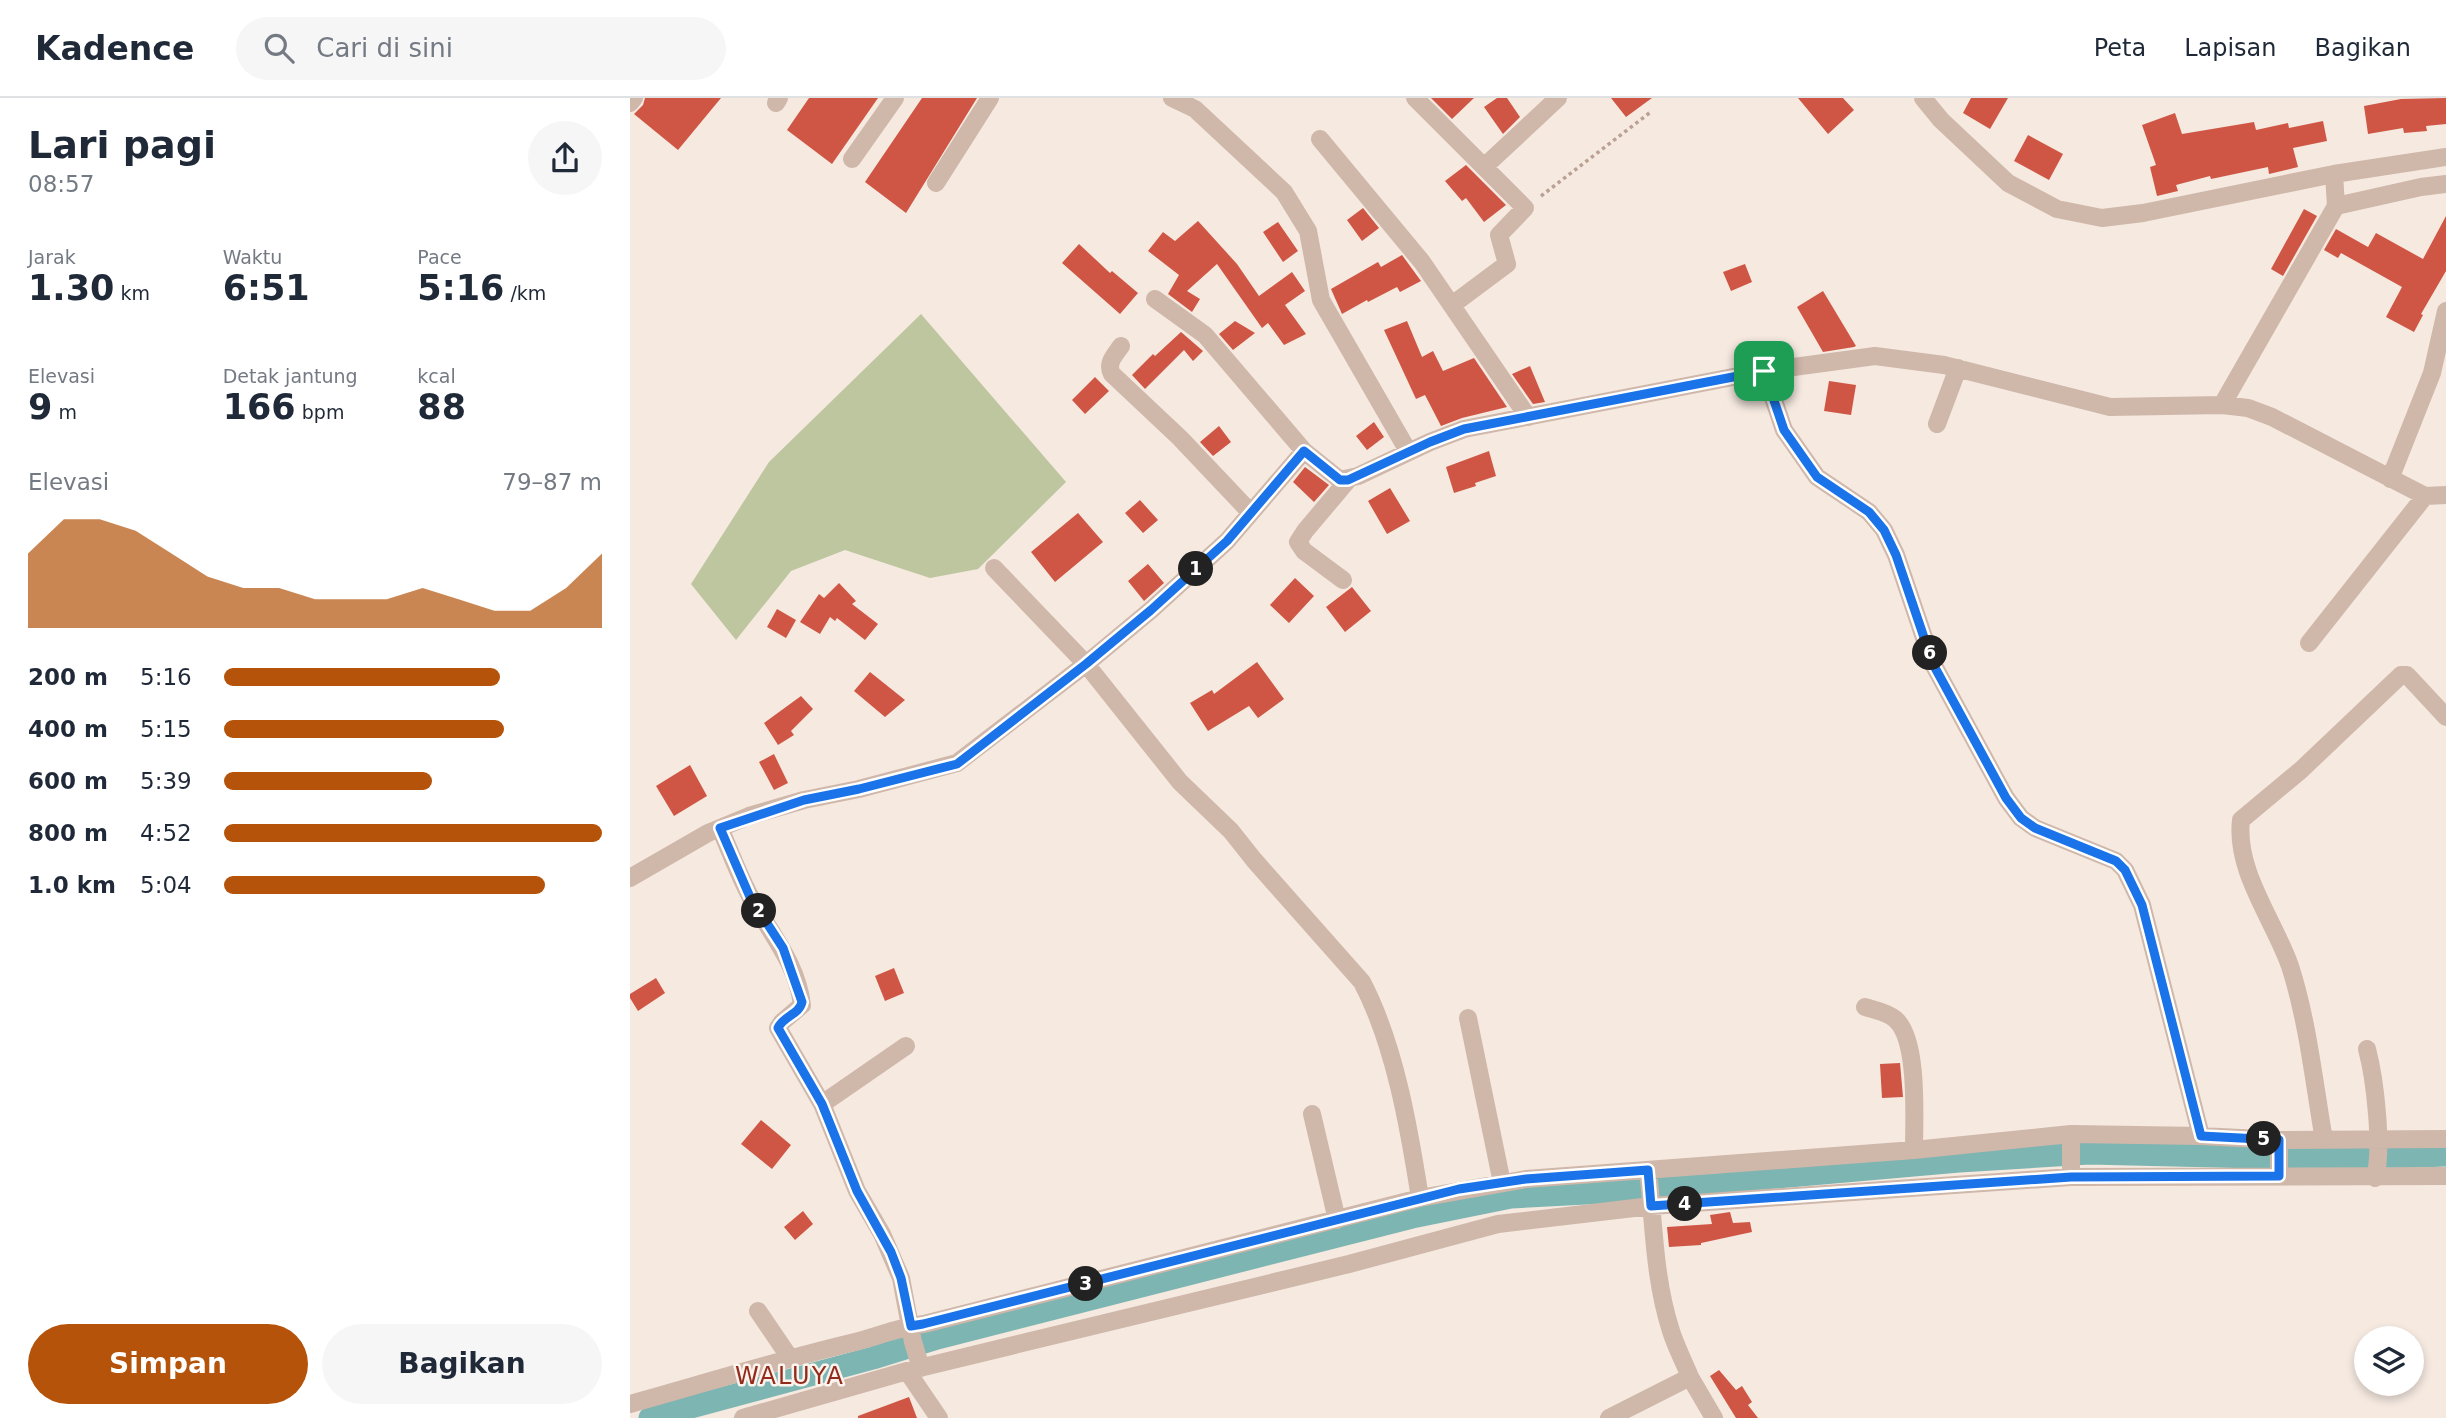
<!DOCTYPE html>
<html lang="id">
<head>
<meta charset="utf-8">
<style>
	:root { --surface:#fff; --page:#f6f6f7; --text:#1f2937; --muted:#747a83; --line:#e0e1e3; --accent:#b45309 }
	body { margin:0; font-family:"DejaVu Sans",sans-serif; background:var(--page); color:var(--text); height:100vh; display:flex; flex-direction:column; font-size:26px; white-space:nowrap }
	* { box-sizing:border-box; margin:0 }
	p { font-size:23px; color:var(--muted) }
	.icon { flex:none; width:38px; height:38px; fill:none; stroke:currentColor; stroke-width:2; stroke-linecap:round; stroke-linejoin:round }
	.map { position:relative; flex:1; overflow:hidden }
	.sheet { display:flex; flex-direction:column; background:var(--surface); width:630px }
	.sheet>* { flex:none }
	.fabs { position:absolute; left:1724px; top:1228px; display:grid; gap:14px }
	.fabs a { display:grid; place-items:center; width:70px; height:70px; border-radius:50%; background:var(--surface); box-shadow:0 4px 10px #0003; font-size:35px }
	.pin { position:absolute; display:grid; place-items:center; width:60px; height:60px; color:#fff; margin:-30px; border-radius:14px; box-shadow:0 4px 10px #0006 }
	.km { position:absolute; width:35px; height:35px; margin:-18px; border-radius:50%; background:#222; color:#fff; font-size:19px; line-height:35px; text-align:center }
	.round { display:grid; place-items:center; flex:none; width:74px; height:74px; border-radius:37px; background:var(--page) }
	.headline { display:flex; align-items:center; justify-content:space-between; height:119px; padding:0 28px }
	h1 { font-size:38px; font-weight:700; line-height:52px }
	.metrics { display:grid; grid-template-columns:repeat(3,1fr); gap:10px; height:119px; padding:7px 28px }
	.metrics div { display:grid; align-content:center }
	.metrics b { font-size:35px; font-weight:700 }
	.metrics small { font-size:19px; font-weight:400 }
	.metrics p { font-size:19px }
	.chart { height:196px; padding:14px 28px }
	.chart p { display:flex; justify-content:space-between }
	.chart svg { width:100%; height:126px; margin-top:7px; fill:var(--accent); opacity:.7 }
	.cta { display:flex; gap:14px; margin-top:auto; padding:14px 28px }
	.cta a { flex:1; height:80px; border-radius:42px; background:var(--accent); color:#fff; font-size:28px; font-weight:700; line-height:80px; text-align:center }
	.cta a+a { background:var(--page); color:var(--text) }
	ul { padding:0 28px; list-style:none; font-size:23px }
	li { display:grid; grid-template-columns:112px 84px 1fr; align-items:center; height:52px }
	li i { height:18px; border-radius:9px; background:var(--accent) }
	header { display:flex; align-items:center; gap:42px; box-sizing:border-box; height:98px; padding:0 35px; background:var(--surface); border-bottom:2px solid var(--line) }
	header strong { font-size:33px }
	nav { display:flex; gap:38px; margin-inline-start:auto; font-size:24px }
	.search { width:490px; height:63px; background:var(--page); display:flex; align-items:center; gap:18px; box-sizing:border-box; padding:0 24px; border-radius:38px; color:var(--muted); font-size:26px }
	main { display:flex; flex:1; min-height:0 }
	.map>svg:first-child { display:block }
	.green { fill:#bdc69e }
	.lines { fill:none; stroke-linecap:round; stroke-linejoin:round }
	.canal { stroke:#7cb5b1; stroke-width:23 }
	.building { fill:#cf5644 }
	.path { stroke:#bba094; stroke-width:3.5; stroke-dasharray:3.5 3.5; stroke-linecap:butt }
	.minor { stroke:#cfb7aa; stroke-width:18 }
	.route-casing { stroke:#fff; stroke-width:14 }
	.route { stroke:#1a73e8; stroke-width:9 }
	.labels { text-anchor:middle; stroke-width:5; stroke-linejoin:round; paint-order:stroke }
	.quarter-label { font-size:24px; letter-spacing:2px; fill:#922b1c; stroke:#fcf3ed }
</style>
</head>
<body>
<header>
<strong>Kadence</strong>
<div class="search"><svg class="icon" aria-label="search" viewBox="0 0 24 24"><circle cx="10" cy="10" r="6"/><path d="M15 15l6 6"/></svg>Cari di sini</div>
<nav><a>Peta</a><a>Lapisan</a><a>Bagikan</a></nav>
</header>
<main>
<section class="sheet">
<div class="headline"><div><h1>Lari pagi</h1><p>08:57</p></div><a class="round"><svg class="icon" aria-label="share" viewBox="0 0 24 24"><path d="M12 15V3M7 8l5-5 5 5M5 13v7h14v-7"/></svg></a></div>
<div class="metrics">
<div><p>Jarak</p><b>1.30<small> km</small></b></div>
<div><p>Waktu</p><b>6:51</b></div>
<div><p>Pace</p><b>5:16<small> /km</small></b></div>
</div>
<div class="metrics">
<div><p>Elevasi</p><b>9<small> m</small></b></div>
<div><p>Detak jantung</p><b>166<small> bpm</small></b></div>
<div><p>kcal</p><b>88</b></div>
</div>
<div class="chart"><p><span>Elevasi</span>79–87 m</p>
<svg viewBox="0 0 160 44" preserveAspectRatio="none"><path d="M0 44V18L10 6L20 6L30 10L40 18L50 26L60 30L70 30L80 34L90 34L100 34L110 30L120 34L130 38L140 38L150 30L160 18V44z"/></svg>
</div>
<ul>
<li><b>200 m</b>5:16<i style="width:73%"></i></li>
<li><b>400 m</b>5:15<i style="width:74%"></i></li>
<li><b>600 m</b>5:39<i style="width:55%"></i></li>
<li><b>800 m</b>4:52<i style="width:100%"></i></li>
<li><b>1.0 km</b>5:04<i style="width:85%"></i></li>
</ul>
<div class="cta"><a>Simpan</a><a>Bagikan</a></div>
</section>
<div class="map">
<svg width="1816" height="1320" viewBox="0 0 1816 1320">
	<rect width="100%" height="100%" fill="#f5e9e0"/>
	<path class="green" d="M 291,216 L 436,384 L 348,471 L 300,480 L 215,452 L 161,473 L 106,542 L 61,486 L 139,364 Z"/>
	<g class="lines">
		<path class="canal" d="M 20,1320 L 243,1260 L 307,1240 L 782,1119 L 881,1099 L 975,1094 L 1329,1063 L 1459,1055 L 1706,1061 L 1816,1057"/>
	</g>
	<path class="building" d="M 15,0 L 91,0 L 48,52 L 4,16 L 13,7 Z
		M 179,0 L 248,0 L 202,66 L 157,32 Z
		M 292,0 L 347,0 L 276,115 L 235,84 Z
		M 801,0 L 844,0 L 822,21 Z
		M 867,0 L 877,0 L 890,19 L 873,36 L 854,9 Z
		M 981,0 L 1022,0 L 996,19 Z
		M 1168,0 L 1213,0 L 1224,12 L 1198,36 Z
		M 1341,0 L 1378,0 L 1360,31 L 1333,15 Z
		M 1816,0 L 1816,26 L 1796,28 L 1797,33 L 1774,35 L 1773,30 L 1738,36 L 1734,8 L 1771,1 Z
		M 1545,15 L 1552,36 L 1624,24 L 1626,32 L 1658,25 L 1659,30 L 1693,23 L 1697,43 L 1663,50 L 1668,69 L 1639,76 L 1638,69 L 1581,81 L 1580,78 L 1546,87 L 1548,93 L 1527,98 L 1520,69 L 1526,67 L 1512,27 Z
		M 1398,37 L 1433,56 L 1419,82 L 1384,63 Z
		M 836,67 L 876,107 L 854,124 L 836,100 L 832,103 L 815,83 Z
		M 733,110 L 749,130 L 732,143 L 717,122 Z
		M 1674,111 L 1687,118 L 1653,178 L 1641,171 Z
		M 1816,118 L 1816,173 L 1791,216 L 1793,217 L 1784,234 L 1756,219 L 1772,189 L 1711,155 L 1708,160 L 1694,152 L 1706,131 L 1738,149 L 1746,135 L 1793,161 Z
		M 568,123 L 607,166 L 629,198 L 662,174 L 675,193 L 655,207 L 676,236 L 654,247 L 638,225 L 632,230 L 587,166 L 557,193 L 570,201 L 562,214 L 538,196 L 549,177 L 518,153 L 533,134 L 545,143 Z
		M 648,124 L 668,153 L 653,164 L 633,134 Z
		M 449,146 L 480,175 L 482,173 L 508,195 L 490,216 L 432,165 Z
		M 772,157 L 791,183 L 770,194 L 767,189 L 738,204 L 737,202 L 712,216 L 701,191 L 748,164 L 751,169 Z
		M 1115,166 L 1122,184 L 1101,193 L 1093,174 Z
		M 1193,193 L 1226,248 L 1224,249 L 1193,254 L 1167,209 Z
		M 605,223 L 625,235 L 603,252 L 589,236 Z
		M 777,223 L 792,259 L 803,253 L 813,273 L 844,260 L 877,309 L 832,320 L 811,328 L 795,297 L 786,301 L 754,232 Z
		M 551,234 L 573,253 L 563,263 L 554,252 L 515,291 L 502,277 L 523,256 L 525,258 Z
		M 900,268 L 915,304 L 903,306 L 882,276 Z
		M 465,279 L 479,293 L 455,316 L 442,302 Z
		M 1199,283 L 1226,287 L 1221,317 L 1194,313 Z
		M 744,324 L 754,339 L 737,352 L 726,338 Z
		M 589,328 L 601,344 L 583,358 L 570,344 Z
		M 859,353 L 866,378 L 845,385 L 846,388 L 824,395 L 816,369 Z
		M 675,369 L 699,387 L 684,404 L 663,384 Z
		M 760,390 L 780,423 L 757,436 L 738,403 Z
		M 510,402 L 528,422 L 513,435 L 495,415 Z
		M 448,415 L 473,444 L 425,484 L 401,454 Z
		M 518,466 L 534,485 L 514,503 L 498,483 Z
		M 665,480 L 684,498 L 659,525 L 640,507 Z
		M 209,485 L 226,503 L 222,506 L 248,526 L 235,542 L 207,520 L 205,523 L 200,519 L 190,536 L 170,524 L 189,496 L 194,500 Z
		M 722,489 L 741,513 L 715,534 L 696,509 Z
		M 147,511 L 166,522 L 156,540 L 137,529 Z
		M 627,564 L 654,601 L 628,620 L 619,608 L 578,633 L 560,605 L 582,592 L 584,596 Z
		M 240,574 L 275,602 L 255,619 L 224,593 Z
		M 171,598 L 183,611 L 161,633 L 164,637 L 148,647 L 134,625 Z
		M 144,656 L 158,685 L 144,692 L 129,664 Z
		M 60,667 L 77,698 L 44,718 L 26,688 Z
		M 264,870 L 274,895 L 255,903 L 245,878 Z
		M 26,880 L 35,895 L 8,913 L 0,900 L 0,896 Z
		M 1270,965 L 1273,999 L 1252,1000 L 1250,966 Z
		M 131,1022 L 161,1047 L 142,1071 L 111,1046 Z
		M 173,1113 L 183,1126 L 165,1142 L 154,1129 Z
		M 1100,1114 L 1103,1125 L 1120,1124 L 1122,1134 L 1071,1145 L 1071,1147 L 1039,1149 L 1037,1129 L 1082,1126 L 1080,1117 Z
		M 1089,1272 L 1106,1292 L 1112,1288 L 1122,1304 L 1118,1307 L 1128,1320 L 1106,1320 L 1080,1278 Z
		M 279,1299 L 287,1320 L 228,1320 L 228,1318 Z"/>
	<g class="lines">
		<path class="path" d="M 911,98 L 1022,13"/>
		<path class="minor" d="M 542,0 L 565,11 L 654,94 L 678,133 L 691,202 L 778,353
			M 785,0 L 895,110 L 869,137 L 877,166 L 822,207
			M 1293,0 L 1311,22 L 1378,85 L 1427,111 L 1472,120 L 1513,115 L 1704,76 L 1816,59
			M 0,5 L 4,0
			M 146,5 L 149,0
			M 690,41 L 792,164 L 898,319
			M 222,61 L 265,0
			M 854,69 L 928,0
			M 306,85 L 360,0
			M 1706,108 L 1791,89 L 1816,86
			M 525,201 L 575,237 L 674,353 L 710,382 L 728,378 L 800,344 L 834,331 L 1134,273 L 1245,258 L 1314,267 L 1480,309 L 1592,307 L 1618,310 L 1642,319 L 1795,398 L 1816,397
			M 491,248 C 485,257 476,265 482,276 L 550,340 L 620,414
			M 1134,273 L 1154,332 L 1187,379 L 1239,414 L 1254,432 L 1266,457 L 1303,566 L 1376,700 L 1391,720 L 1405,730 L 1486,763 L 1495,772 L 1512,807 L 1571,1038
			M 1592,307 L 1706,108 L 1704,76
			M 1307,326 L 1328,270
			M 1760,381 L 1802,275 L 1816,213
			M 364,470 L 456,566 L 550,684 L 601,733 L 624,762 L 732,884 C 765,947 779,1030 790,1100
			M 713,482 L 674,453 L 668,444 L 675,433 L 718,382
			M 1679,545 L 1795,398
			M 90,730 C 100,753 109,778 121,800 C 140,835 167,865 172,907 L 152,924 L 148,930 L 192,1006
			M 0,780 L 78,735 L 119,718 L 174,702 L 229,691 L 327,665 L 456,566 L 521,512 L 597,443 L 674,353
			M 1235,909 C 1244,912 1257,914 1265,921 C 1289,941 1284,1021 1284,1052
			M 838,920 L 872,1085
			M 276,948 L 192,1006 L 227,1093 L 252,1136 L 271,1180 L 283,1244 L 291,1270
			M 1737,951 C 1745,981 1753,1050 1745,1080
			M 682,1016 L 707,1122
			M 1441,1036 L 1441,1079
			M 1649,1042 L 1649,1078
			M 1694,1042 C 1684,985 1678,924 1660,868 C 1644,822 1605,773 1611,722 L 1671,672 L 1771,577 L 1777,577 L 1816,619
			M 128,1213 L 160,1260
			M 277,1273 L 309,1320
			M 1060,1279 L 1084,1320
			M 0,1306 C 75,1285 149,1262 225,1244 C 248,1238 270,1229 294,1226 L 790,1100 L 896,1081 L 1284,1052 L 1441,1036 L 1571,1038 L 1649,1042 L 1816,1041
			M 113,1320 L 277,1273 L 719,1166 L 868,1126 L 1021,1108 L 1441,1079 L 1816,1078
			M 979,1320 L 1060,1279 C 1054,1264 1046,1249 1041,1233 C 1024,1181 1024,1126 1018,1072"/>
	</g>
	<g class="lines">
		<g class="route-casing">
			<path id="route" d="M 1134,273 L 1154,332 L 1187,379 L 1239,414 L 1254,432 L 1266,457 L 1303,566 L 1376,700 L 1391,720 L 1405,730 L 1486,763 L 1495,772 L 1512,807 L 1571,1038 L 1649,1042 L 1649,1078 L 1441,1079 L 1021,1108 L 1018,1072 L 896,1081 L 829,1091 L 293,1226 L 281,1228 L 271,1180 L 261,1154 L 227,1093 L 192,1006 L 148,930 C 153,918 169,917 172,904 L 153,850 L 120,799 L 90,730 L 174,702 L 229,691 L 327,666 L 456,566 L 521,512 L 597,443 L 674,353 L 710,382 L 718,382 L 800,344 L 834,331 Z"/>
		</g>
		<use href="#route" class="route"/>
	</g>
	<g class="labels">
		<g class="quarter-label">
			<text x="160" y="1286">WALUYA</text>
		</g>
	</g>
</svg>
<div class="fabs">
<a><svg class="icon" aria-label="layers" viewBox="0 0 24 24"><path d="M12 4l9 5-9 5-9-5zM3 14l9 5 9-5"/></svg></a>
</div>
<div class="pin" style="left:1134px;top:273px;background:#1e9e55"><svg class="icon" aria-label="arrive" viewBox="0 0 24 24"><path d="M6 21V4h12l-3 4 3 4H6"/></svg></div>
<b class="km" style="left:566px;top:471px">1</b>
<b class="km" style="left:129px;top:813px">2</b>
<b class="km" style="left:456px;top:1186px">3</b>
<b class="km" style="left:1055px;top:1106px">4</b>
<b class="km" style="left:1634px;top:1041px">5</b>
<b class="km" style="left:1300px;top:555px">6</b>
</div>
</main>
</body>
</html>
